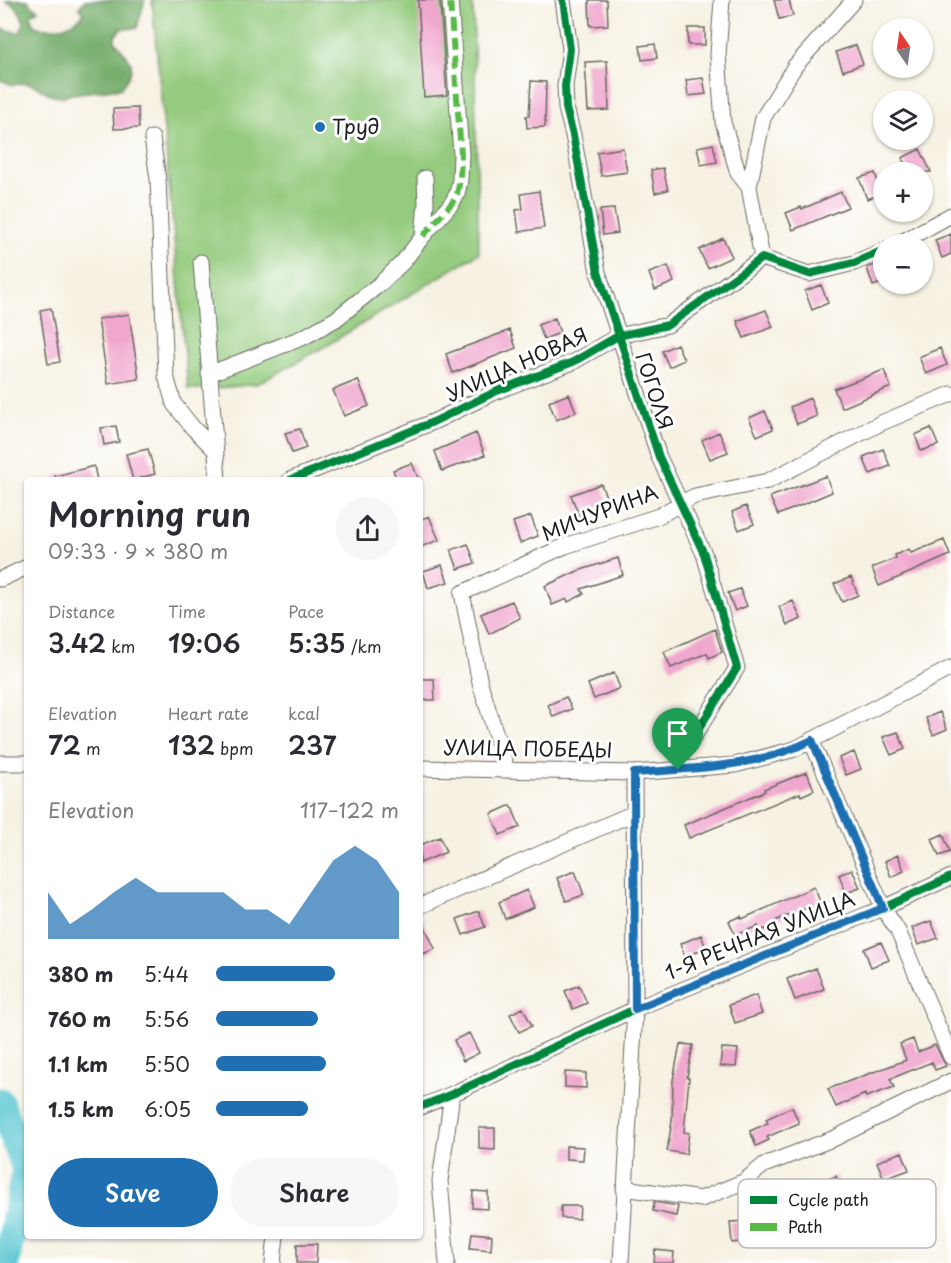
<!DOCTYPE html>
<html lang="en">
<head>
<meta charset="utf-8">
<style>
	:root { --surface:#fff; --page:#f7f7f7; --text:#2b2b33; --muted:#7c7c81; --accent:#1f6fb2 }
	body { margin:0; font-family:"Playpen Sans",sans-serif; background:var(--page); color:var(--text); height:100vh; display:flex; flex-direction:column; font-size:22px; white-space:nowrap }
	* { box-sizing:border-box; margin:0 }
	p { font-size:20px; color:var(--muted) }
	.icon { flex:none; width:33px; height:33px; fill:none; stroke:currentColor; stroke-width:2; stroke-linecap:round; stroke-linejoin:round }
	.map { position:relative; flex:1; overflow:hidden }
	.panel { position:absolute; left:24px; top:477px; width:399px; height:762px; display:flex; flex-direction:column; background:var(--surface); border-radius:6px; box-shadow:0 2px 4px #0004 }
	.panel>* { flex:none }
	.needle { width:39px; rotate:347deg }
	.fabs { position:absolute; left:873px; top:18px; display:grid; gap:12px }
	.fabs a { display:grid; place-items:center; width:60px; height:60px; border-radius:50%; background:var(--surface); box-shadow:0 2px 4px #0004; font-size:30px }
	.pin { position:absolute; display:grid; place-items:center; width:51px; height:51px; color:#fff; margin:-62px -26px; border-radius:50% 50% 50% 0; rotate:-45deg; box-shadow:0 0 6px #0007 }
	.pin .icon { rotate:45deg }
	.round { display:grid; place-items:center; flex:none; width:63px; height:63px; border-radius:32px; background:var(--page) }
	.summary { display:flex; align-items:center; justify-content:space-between; height:102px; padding:0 24px }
	h1 { font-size:33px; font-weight:600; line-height:45px }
	.figures { display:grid; grid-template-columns:repeat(3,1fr); gap:9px; height:102px; padding:6px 24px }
	.figures div { display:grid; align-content:center }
	.figures b { font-size:26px; font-weight:600 }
	.figures small { font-size:16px; font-weight:400 }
	.figures p { font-size:16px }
	.chart { height:168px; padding:12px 24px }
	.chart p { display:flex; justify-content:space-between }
	.chart svg { width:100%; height:108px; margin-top:6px; fill:var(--accent); opacity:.7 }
	.button { display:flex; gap:12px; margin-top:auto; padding:12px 24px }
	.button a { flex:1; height:69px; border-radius:36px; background:var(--accent); color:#fff; font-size:24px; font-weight:600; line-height:69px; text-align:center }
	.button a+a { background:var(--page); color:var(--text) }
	ul { padding:0 24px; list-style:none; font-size:20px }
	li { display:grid; grid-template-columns:96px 72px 1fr; align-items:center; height:45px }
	li i { height:15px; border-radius:8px; background:var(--accent) }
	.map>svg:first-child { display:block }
	.green { fill:#94cb7e; stroke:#58744d; stroke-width:1.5 }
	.forest { fill:#77af6d; stroke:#4a6644; stroke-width:1.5 }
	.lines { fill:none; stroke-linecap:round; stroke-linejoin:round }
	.river { stroke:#59c6d2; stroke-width:27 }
	.building { fill:#f0a7ce }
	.minor-casing { stroke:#686761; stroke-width:17 }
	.minor { stroke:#fff; stroke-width:15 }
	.quiet { stroke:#58b947; stroke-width:6; stroke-dasharray:12 6; stroke-linecap:butt }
	.cycleway-casing { stroke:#fff; stroke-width:11 }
	.cycleway { stroke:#00873e; stroke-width:8 }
	.route-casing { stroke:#fff; stroke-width:12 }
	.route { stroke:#1f6fb2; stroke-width:8 }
	.poi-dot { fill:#1f6fb2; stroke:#fff; stroke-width:2 }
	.labels { text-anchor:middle; stroke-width:6; stroke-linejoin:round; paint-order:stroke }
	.poi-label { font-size:20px; fill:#1c1c1c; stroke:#fff; text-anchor:start }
	.street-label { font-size:20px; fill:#1c1c1c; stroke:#fff }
	.key { fill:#fff; stroke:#bbb; stroke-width:1.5 }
	.key-label { font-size:16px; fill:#1c1c1c }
</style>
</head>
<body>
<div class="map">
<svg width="951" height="1263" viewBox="0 0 951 1263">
	<rect width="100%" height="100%" fill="#fff"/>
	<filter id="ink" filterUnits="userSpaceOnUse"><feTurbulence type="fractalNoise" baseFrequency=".0167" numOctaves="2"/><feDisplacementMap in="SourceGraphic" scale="12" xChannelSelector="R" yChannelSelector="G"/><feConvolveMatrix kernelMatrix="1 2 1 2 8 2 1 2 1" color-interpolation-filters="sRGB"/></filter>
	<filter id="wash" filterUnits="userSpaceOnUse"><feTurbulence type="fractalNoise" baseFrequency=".008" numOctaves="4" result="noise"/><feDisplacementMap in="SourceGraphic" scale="24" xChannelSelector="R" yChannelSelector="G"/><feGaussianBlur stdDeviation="1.35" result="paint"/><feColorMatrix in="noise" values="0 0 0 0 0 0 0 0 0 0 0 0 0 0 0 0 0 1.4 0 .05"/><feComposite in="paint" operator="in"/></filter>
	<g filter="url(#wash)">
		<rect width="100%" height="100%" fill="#f6f1e2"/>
		<path class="green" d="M 152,0 L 473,0 L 479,253 L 324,347 L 257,384 L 210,389 L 188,389 Z"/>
		<path class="forest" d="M 8,0 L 28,0 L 30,4 L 38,10 L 31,15 L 32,21 L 36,27 C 53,30 74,27 84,13 L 79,8 L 85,0 L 145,0 L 137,28 L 121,29 L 115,36 L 115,41 C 130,62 140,63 121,88 L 72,94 L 64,97 L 53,96 L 33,85 L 24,83 L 13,85 L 0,80 L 0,28 L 19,33 L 24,24 C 21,12 17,6 6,1 Z"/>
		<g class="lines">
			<path class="river" d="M 0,1101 L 25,1169 L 6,1263"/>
		</g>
		<g id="blocks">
			<path class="building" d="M 418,0 L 440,0 L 447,95 L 424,97 Z
				M 589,0 L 607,0 L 608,25 L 590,26 Z
				M 774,0 L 789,0 L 793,16 L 779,19 Z
				M 688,28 L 705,28 L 705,45 L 688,45 Z
				M 655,44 L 657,58 L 642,60 L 640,46 Z
				M 856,45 L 863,64 L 843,71 L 836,52 Z
				M 607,61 L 609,110 L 588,111 L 585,62 Z
				M 703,78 L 706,94 L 688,96 L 686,80 Z
				M 531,81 L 546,82 L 545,127 L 527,128 L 526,116 L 529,116 Z
				M 138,108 L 139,128 L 114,129 L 113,109 Z
				M 713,144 L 717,162 L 701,165 L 697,147 Z
				M 623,148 L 627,172 L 601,176 L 597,152 Z
				M 920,149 L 931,172 L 909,172 L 902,158 Z
				M 663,168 L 668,190 L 655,193 L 651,170 Z
				M 875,173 L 882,194 L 867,199 L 859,178 Z
				M 539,191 L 544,228 L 519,232 L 516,210 L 523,209 L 521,194 Z
				M 841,192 L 848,207 L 793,230 L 786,213 L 801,207 L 802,209 Z
				M 614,209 L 618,233 L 603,235 L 600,210 Z
				M 951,234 L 951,254 L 942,258 L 935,240 Z
				M 723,238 L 732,257 L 708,268 L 699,250 Z
				M 884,262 L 884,282 L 873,286 L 867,268 Z
				M 668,266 L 674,282 L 655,290 L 649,273 Z
				M 821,285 L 828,303 L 812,310 L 805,291 Z
				M 51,308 L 60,362 L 48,364 L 40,310 Z
				M 766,310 L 773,327 L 744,338 L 737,321 Z
				M 129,314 L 139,379 L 108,384 L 98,319 Z
				M 555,318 L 560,333 L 544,339 L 538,325 Z
				M 510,330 L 516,348 L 453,373 L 446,354 Z
				M 677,344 L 684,360 L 669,367 L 662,351 Z
				M 940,348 L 947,365 L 926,374 L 919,357 Z
				M 884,370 L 891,387 L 842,408 L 834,389 Z
				M 358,380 L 369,406 L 344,416 L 333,390 Z
				M 569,394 L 576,412 L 556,420 L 549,402 Z
				M 810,398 L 817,416 L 797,424 L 790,407 Z
				M 765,411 L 773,429 L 757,436 L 749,418 Z
				M 116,426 L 119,442 L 104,445 L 101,428 Z
				M 931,428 L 938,445 L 921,451 L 915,435 Z
				M 300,429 L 306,448 L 292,453 L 285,433 Z
				M 719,432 L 728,452 L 710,459 L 702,440 Z
				M 476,433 L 485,455 L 442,471 L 435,451 Z
				M 148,449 L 155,474 L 133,480 L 126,454 Z
				M 883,449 L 890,466 L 870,474 L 863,457 Z
				M 412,463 L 419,480 L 397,480 L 393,470 Z
				M 94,466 L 97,480 L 56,480 L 55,476 Z
				M 826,476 L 832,492 L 778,515 L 770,497 Z
				M 601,484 L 609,504 L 579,516 L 571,495 Z
				M 746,506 L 754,524 L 739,530 L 732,512 Z
				M 429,516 L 439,540 L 420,547 L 420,520 Z
				M 531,516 L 538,536 L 520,543 L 513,522 Z
				M 944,540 L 950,555 L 879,586 L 872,568 L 896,558 L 895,555 L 909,549 L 911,553 Z
				M 468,544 L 475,563 L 458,569 L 451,550 Z
				M 618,558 L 623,575 L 581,589 L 584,594 L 568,602 L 567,599 L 552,605 L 545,586 L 578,571 Z
				M 442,565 L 448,582 L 428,588 L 423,571 Z
				M 851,577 L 858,595 L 842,602 L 834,584 Z
				M 740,589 L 747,606 L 735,611 L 728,593 Z
				M 512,601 L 520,618 L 489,634 L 481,614 Z
				M 793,601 L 801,619 L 787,625 L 779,607 Z
				M 715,629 L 722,652 L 709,658 L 707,653 L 671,668 L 664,652 Z
				M 614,673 L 620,688 L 594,699 L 588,684 Z
				M 420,679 L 434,679 L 435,700 L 420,700 Z
				M 566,697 L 572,709 L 553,717 L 548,705 Z
				M 940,712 L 947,729 L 933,735 L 926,718 Z
				M 898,732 L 905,749 L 891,755 L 883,737 Z
				M 854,752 L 861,769 L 846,775 L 839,758 Z
				M 807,772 L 814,790 L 801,796 L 800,793 L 689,838 L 684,825 L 765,791 L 764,789 Z
				M 511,805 L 520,827 L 500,835 L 491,814 Z
				M 943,834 L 950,852 L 939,856 L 932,839 Z
				M 440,837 L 446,852 L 420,863 L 420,845 Z
				M 898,855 L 904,871 L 891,877 L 885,861 Z
				M 852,869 L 860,888 L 846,893 L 839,875 Z
				M 575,871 L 584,895 L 566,901 L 557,878 Z
				M 814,887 L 822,906 L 808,911 L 807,908 L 775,921 L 777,925 L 760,931 L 758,926 L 735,935 L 729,921 L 741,916 L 742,919 Z
				M 527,890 L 534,907 L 505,919 L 499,902 Z
				M 479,911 L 485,927 L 463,935 L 457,919 Z
				M 420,916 L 435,949 L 423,954 L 420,948 Z
				M 931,921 L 938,938 L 918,945 L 912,928 Z
				M 701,935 L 706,948 L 685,957 L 680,944 Z
				M 881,942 L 889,960 L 871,967 L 864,949 Z
				M 816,968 L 824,989 L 795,1000 L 787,979 Z
				M 579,985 L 587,1003 L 573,1009 L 565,991 Z
				M 756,995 L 762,1014 L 735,1023 L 729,1005 Z
				M 523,1008 L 532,1026 L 519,1032 L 510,1014 Z
				M 469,1033 L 479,1053 L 463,1061 L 454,1040 Z
				M 913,1039 L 918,1052 L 935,1045 L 946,1066 L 935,1070 L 932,1062 L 890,1079 L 894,1087 L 866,1097 L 865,1094 L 836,1107 L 828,1089 L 906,1060 L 900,1044 Z
				M 680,1044 L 693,1045 L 687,1077 L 689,1078 L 684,1132 L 689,1133 L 686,1154 L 667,1151 L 672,1121 L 673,1080 Z
				M 722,1048 L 738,1049 L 736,1067 L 720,1066 Z
				M 565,1072 L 586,1073 L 586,1088 L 565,1087 Z
				M 792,1107 L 799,1123 L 767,1137 L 769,1140 L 756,1146 L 750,1131 L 768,1123 L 766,1119 Z
				M 479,1128 L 495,1128 L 495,1150 L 479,1149 Z
				M 566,1146 L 584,1147 L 583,1160 L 566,1159 Z
				M 902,1152 L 909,1170 L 884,1179 L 877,1162 Z
				M 836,1176 L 846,1203 L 830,1210 L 819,1183 Z
				M 473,1191 L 488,1192 L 488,1209 L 472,1208 Z
				M 654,1202 L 678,1206 L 676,1216 L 653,1211 Z
				M 561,1206 L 580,1206 L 579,1219 L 561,1218 Z
				M 746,1221 L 748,1241 L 732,1243 L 730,1222 Z
				M 472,1233 L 492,1235 L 491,1250 L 470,1248 Z
				M 297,1244 L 317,1244 L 316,1263 L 297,1263 Z
				M 655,1250 L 674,1252 L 673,1263 L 654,1263 Z"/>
		</g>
	</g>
	<g filter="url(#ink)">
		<use href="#blocks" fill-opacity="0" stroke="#686761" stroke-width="1.5"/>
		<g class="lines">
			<g class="minor-casing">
				<path id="minor" d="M 563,0 L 570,49 L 565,86 L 566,108 L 573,135 L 598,272 L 659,457 L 704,554 L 737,668 L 682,755 L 678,769
					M 722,0 L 718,55 L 723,122 L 738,173 L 749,187
					M 152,138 L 158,179 L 166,376 L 174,404 L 193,428 L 215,450
					M 423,236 L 452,203 L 457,194 L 460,180 L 461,154 L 450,0
					M 898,244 L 951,215
					M 762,258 L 749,187 L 763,118 L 795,66 L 854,0
					M 201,262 L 218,480
					M 209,374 L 304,337 L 336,319 L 381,283 L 403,262 L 423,236 L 426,203 L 425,178
					M 290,480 L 433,422 L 497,391 L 573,362 L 618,336 L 668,325 L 762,258 L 809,274 L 854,263 L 884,250
					M 1,579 L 27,567
					M 811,740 L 883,908 L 898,931 L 951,1057
					M 0,763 L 27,763
					M 420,768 L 634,773 L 735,765 L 795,749 L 951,668
					M 507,770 L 480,683 L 462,593 L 565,546 L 659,516 L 681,503 L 695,496 L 768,481 L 881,423 L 951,394
					M 420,906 L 634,813
					M 420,1107 L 452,1094 L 635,1009 L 883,908 L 951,877
					M 624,1188 L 701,1199 L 743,1182 L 764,1165 L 835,1138 L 951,1081
					M 273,1263 L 276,1236
					M 447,1263 L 440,1181 L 452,1094
					M 621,1263 L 635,1009 L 634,773"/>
			</g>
			<use href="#minor" class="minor"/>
			<path class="quiet" d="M 423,236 L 452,203 L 457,194 L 460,180 L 461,154 L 450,0"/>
			<g class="cycleway-casing">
				<path id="cycleway" d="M 563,0 L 570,49 L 565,86 L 566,108 L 573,135 L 598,272 L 659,457 L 704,554 L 737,668 L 682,755 L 678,769
					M 290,480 L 433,422 L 497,391 L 573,362 L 618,336 L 668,325 L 762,258 L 809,274 L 854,263 L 884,250
					M 420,1107 L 452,1094 L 635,1009 L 883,908 L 951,877"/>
			</g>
			<use href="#cycleway" class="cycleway"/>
		</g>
	</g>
	<g class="lines" filter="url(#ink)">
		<g class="route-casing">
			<path id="route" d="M 812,740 L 883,908 L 635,1009 L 634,773 C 694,768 757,768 812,740 Z"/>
		</g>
		<use href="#route" class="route"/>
	</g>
	<circle class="poi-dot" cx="320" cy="127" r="6"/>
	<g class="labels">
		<g class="poi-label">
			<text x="332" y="134">Труд</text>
		</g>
		<g class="street-label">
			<text transform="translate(517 365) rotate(-24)" y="7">УЛИЦА НОВАЯ</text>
			<text transform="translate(654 391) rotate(72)" y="7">ГОГОЛЯ</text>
			<text transform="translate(600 513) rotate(-21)" y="7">МИЧУРИНА</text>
			<text transform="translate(528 749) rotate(1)" y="7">УЛИЦА ПОБЕДЫ</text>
			<text transform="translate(760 936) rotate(-22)" y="7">1-Я РЕЧНАЯ УЛИЦА</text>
		</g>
	</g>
	<rect x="738" y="1179" width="198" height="69" rx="9" class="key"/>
	<rect x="750" y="1196" width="27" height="8" fill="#00873e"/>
	<rect x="750" y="1223" width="27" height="8" fill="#58b947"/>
	<g class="key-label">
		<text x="788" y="1206">Cycle path</text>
		<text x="788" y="1233">Path</text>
	</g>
</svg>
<div class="fabs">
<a><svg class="needle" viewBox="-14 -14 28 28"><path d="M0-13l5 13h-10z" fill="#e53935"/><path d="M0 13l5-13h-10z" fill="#7c7c81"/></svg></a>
<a><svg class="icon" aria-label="layers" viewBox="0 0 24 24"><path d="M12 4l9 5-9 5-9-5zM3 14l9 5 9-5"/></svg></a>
<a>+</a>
<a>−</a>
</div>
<div class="pin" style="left:678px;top:770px;background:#1e9e55"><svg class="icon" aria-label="arrive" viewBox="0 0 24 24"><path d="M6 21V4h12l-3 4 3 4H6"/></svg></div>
<section class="panel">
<div class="summary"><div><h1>Morning run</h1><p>09:33 · 9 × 380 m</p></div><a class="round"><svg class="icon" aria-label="share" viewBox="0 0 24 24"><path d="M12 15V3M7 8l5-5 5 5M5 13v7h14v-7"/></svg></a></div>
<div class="figures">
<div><p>Distance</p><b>3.42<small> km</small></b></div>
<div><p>Time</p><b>19:06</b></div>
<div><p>Pace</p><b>5:35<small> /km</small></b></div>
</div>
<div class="figures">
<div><p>Elevation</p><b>72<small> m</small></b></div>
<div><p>Heart rate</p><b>132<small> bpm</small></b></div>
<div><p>kcal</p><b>237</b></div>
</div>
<div class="chart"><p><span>Elevation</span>117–122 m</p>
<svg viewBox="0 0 160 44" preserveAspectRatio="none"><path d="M0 44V25L10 38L20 32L30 25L40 19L50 25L60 25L70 25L80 25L90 32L100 32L110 38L120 25L130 12L140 6L150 12L160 25V44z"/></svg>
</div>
<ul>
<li><b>380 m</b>5:44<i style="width:65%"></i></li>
<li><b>760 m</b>5:56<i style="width:56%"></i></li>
<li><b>1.1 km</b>5:50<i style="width:60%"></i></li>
<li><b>1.5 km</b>6:05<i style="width:50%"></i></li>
</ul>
<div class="button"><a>Save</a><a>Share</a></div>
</section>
</div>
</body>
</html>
